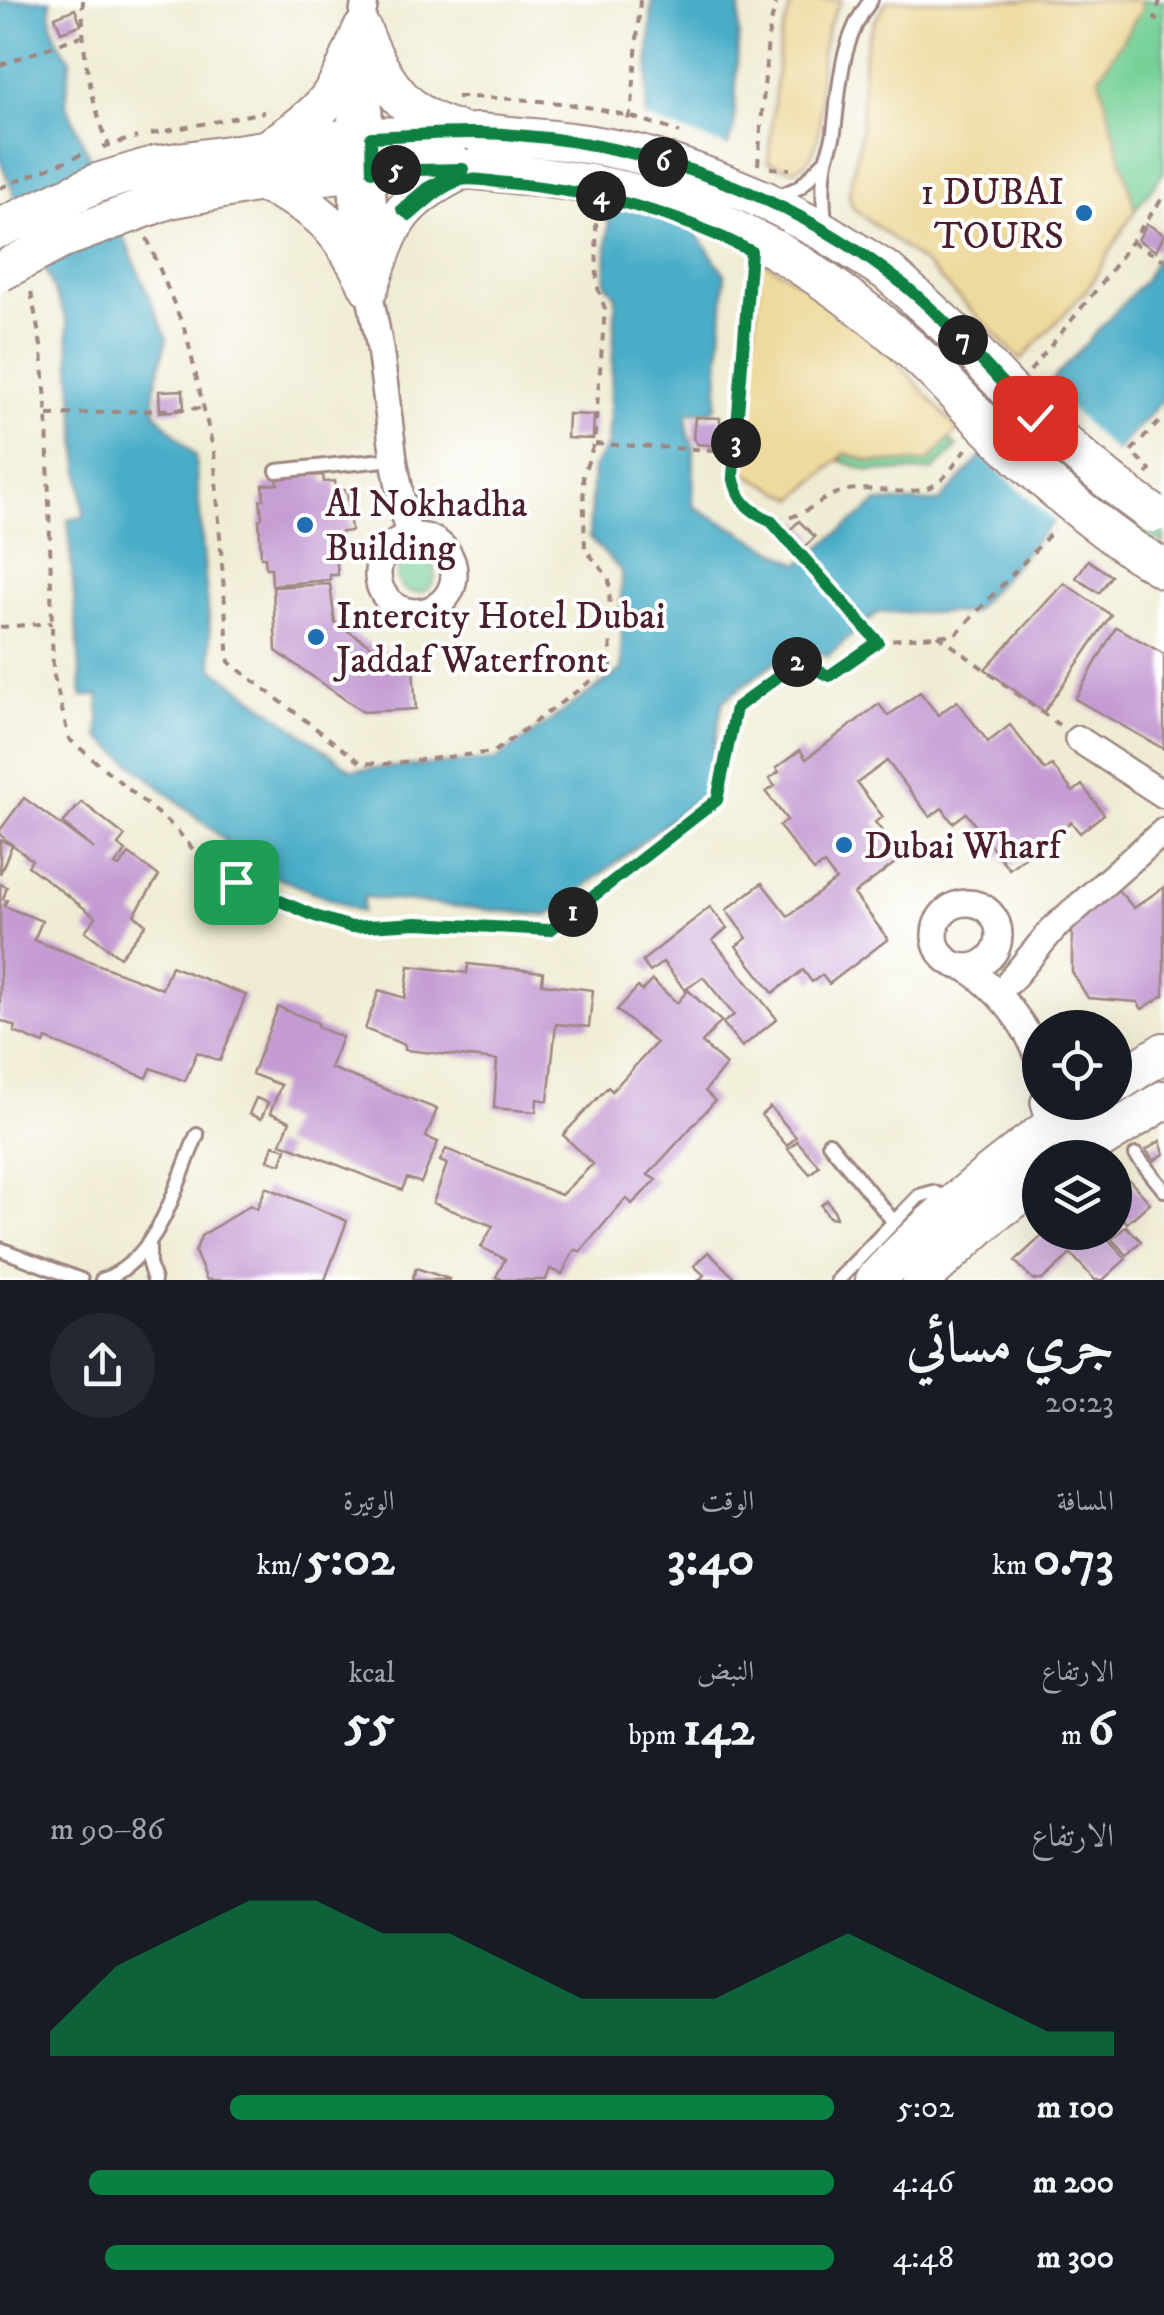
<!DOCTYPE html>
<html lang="ar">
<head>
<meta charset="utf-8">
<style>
	:root { --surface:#171b24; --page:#242831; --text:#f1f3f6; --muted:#9ea1a6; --accent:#0b8043 }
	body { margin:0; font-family:"IM FELL DW Pica",Amiri,serif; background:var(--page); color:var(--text); direction:rtl; height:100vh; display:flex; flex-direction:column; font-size:38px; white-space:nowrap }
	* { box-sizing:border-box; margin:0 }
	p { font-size:32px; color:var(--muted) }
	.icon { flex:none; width:55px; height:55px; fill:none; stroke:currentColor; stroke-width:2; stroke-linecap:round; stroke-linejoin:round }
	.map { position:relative; height:1280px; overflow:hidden; direction:ltr }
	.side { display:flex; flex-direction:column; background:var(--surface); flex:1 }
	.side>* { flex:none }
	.controls { position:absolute; left:1022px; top:1010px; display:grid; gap:20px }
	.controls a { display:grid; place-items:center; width:110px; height:110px; border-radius:50%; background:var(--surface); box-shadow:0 10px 40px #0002; font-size:50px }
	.pin { position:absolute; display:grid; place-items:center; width:85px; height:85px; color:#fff; margin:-42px; border-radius:20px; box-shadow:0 5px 15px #0006 }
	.km { position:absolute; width:50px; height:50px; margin:-25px; border-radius:50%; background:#222; color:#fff; font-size:28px; line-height:50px; text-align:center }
	.round { display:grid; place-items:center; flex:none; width:105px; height:105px; border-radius:52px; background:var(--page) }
	.summary { display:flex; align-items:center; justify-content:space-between; height:170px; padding:0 50px }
	h1 { font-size:55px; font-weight:700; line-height:75px }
	.metrics { display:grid; grid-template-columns:repeat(3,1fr); gap:15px; height:170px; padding:10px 50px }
	.metrics div { display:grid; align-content:center }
	.metrics b { font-size:50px; font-weight:700 }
	.metrics small { font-size:28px; font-weight:400 }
	.metrics p { font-size:28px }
	.chart { height:280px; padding:20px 50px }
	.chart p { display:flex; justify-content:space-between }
	.chart svg { width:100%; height:180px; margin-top:10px; fill:var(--accent); opacity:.7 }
	ul { padding:0 50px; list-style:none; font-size:32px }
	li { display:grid; grid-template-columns:160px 120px 1fr; align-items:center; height:75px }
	li i { height:25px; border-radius:12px; background:var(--accent) }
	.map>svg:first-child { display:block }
	.green { fill:#75d096; stroke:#607860; stroke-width:2.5 }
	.sand { fill:#eeda9e; stroke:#9c7c64; stroke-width:2.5 }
	.water { fill:#48adc7; stroke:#496679; stroke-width:2.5 }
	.pier { fill:#f0ecd4 }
	.building { fill:#c49bd3 }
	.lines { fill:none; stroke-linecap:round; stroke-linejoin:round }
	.lane-casing { stroke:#9d8680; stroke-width:18 }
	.street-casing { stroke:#9d8680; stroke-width:30 }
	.secondary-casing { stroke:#9d8680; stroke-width:42 }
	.path { stroke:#9d8680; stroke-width:4; stroke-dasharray:8 8; stroke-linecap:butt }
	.lane { stroke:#fff; stroke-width:12 }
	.street { stroke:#fff; stroke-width:25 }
	.secondary { stroke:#fff; stroke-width:38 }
	.secondary-bridge-casing { stroke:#9d8680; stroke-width:42; stroke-linecap:butt }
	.path-bridge { stroke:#9d8680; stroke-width:4; stroke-dasharray:8 8; stroke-linecap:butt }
	.secondary-bridge { stroke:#fff; stroke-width:38 }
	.route-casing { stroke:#fff; stroke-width:20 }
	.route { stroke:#0b8043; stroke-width:12 }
	.poi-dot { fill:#1f6fb2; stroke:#fff; stroke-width:4 }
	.labels { text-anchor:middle; stroke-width:8; stroke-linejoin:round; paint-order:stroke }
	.poi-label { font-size:38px; fill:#4a1f2b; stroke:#fff; text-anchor:start }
</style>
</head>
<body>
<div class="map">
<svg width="1164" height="1280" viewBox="0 0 1164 1280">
	<rect width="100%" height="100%" fill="#fff"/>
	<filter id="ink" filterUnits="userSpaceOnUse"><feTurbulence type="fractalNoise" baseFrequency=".01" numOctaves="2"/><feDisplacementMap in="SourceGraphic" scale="20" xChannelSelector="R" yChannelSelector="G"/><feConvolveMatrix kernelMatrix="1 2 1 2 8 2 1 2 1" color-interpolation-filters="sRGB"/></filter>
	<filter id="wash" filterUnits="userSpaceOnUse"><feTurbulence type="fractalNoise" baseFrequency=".0048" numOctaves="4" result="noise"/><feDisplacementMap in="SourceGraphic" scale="40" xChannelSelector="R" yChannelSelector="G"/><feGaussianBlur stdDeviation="2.25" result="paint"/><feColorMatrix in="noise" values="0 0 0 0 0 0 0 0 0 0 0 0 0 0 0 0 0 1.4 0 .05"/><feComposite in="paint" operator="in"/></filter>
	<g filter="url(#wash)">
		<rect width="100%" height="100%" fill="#f0ecd4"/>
		<path class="green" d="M 1140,0 L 1164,0 L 1164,172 L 1135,210 L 1099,77 L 1141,9 Z
			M 752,269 L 759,270 L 748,401 L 740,401 Z
			M 932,323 L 1114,501 L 1164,534 L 1164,544 L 1099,508 L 1025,441 L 923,333 Z
			M 949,440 L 957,447 L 932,471 L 869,471 L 839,460 L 846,453 L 871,462 L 928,462 Z
			M397 574a19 19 0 1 1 38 0a19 19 0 1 1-38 0Z"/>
		<path class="sand" d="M 793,0 L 842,0 C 829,18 824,39 821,61 C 816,95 832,155 793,170 L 768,162 L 780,40 Z
			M 888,0 L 1140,0 L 1142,9 L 1099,77 L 1135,210 L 1089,287 L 1021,360 L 927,266 L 853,208 L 849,196 C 851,173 859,151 861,127 C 865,75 855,45 888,0 Z
			M 761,260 L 816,292 L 893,357 L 958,430 L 928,462 L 871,462 L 846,453 L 795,499 L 741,471 Z"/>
		<path class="water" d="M 0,0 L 51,0 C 49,26 55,38 70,59 L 66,103 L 167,338 L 154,391 L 155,412 L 195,456 L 213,668 L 352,770 L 496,760 L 622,669 L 621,571 L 589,537 L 593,468 L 608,444 L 616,296 L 605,282 L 609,213 L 617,205 L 646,117 L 652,0 L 740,0 L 734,127 L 697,234 L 725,274 L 717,404 L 712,411 L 687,413 L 688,435 L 694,448 L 693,506 L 799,564 L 878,502 L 939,502 L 1143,282 L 1164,245 L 1164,398 L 971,613 L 878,612 L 827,657 L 803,641 L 723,701 L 705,792 L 548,916 L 364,897 L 362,912 L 221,855 L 226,841 L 99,737 L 99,696 L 82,696 L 68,519 L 84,517 L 67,321 L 0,160 Z"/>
		<path class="pier" d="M 641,117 L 731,148 L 703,233 L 612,202 Z
			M 1043,383 L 1119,456 L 1057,524 L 979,452 Z"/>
		<g id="blocks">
			<path class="building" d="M 75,9 L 81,25 L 61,32 L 55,17 Z
				M 1147,224 L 1164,234 L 1156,251 L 1138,240 Z
				M 183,390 L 184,410 L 160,412 L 159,391 Z
				M 568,414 L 594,415 L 593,439 L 567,438 Z
				M 695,417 L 720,418 L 720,446 L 697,444 L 693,438 Z
				M 323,475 L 324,482 L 335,481 L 336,491 L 347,490 L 351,531 L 341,532 L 342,544 L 335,544 L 338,575 L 330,575 L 330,580 L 272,585 L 271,568 L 266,568 L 265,557 L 261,557 L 259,519 L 262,518 L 260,500 L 264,499 L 263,485 L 278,484 L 277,478 Z
				M 799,521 L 815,537 L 803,548 L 788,532 Z
				M 1088,560 L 1111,576 L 1099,593 L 1076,578 Z
				M 1064,583 L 1111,615 L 1044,712 L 985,669 Z
				M 330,584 L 335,623 L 381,652 L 412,653 L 416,709 L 363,712 L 276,651 L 273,587 Z
				M 1116,627 L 1164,654 L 1164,749 L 1075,699 Z
				M 920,692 L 938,715 L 957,701 L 988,742 L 1010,725 L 1045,770 L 1052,765 L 1073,792 L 1082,785 L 1104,814 L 1080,833 L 1071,822 L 1009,869 L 966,813 L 953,823 L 942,808 L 930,817 L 887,761 L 857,783 L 883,817 L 875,822 L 903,857 L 854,894 L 888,939 L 829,984 L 822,975 L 812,982 L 803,970 L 773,993 L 736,946 L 747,938 L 726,910 L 762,883 L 788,916 L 836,880 L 824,864 L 814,871 L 779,826 L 787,820 L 766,792 L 775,786 L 769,779 L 779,772 L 776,768 L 800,750 L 806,759 L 879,704 L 888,716 Z
				M 24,798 L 94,849 L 63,823 L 82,802 L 125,836 L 118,845 L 126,851 L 115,865 L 119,867 L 129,854 L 159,876 L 134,915 L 146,924 L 120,957 L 85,931 L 96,917 L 28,866 L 32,860 L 0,835 L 0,830 Z
				M 0,840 L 12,845 L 0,874 Z
				M 0,884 L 7,887 L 3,899 L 7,900 L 4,906 L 42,921 L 34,940 L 162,989 L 171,966 L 246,995 L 220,1061 L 197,1052 L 185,1081 L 151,1068 L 147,1078 L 46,1039 L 44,1044 L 14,1032 L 16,1027 L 0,1020 Z
				M 1164,887 L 1164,995 L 1142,1009 L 1137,1002 L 1088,998 L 1072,972 L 1072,917 L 1117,889 L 1134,908 Z
				M 710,907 L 727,928 L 713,940 L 777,1019 L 742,1047 L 723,1023 L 734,1015 L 703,977 L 685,990 L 663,962 L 650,972 L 642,961 Z
				M 468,964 L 543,972 L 542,984 L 593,990 L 589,1027 L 556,1024 L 548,1101 L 537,1099 L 536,1112 L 494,1108 L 497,1060 L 405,1050 L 405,1045 L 365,1029 L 379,990 L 405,998 L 409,966 L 467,973 Z
				M 652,980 L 677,1003 L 688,990 L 721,1021 L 702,1043 L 726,1065 L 705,1091 L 715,1101 L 648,1175 L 656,1180 L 632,1204 L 626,1198 L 581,1251 L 574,1250 L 562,1274 L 550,1269 L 546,1280 L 503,1280 L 496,1277 L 505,1259 L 481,1247 L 493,1226 L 433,1203 L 447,1164 L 440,1161 L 446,1149 L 561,1195 L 593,1164 L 563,1135 L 608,1087 L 612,1091 L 656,1043 L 617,1010 L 638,987 L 642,991 Z
				M 278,1007 L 318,1023 L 317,1027 L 342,1037 L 330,1068 L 437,1109 L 426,1137 L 438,1142 L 421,1183 L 407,1178 L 402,1190 L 281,1143 L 290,1121 L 270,1113 L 281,1085 L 252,1074 Z
				M 256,1098 L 268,1103 L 261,1119 L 249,1114 Z
				M 770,1107 L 796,1137 L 787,1146 L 761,1115 Z
				M 797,1141 L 819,1166 L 810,1174 L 788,1149 Z
				M 1160,1141 L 1164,1154 L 1154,1161 L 1146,1150 Z
				M 273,1145 L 286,1149 L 281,1164 L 268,1160 Z
				M 1129,1180 L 1150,1203 L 1127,1223 L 1115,1209 L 1115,1192 Z
				M 266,1187 L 347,1221 L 325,1280 L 207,1280 L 195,1252 L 201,1236 L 250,1205 L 257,1209 Z
				M 827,1200 L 835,1212 L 836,1218 L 829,1217 L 821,1205 Z
				M 1126,1226 L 1141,1241 L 1127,1255 L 1112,1239 Z
				M 1046,1232 L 1102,1232 L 1126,1259 L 1103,1280 L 1095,1280 L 1071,1254 L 1042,1280 L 1033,1280 L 1015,1261 Z
				M 708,1252 L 737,1280 L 699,1280 L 704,1275 L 694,1266 Z
				M 416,1268 L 449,1279 L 449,1280 L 412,1280 Z"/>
		</g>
	</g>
	<g filter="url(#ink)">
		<use href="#blocks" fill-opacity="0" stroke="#9d8680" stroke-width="2.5"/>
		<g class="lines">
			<g class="lane-casing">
				<path id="lane" d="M 777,197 L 800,187 L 824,162
					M 825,223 C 823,203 822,181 826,161 C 828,151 833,142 834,132 C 840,84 840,40 871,0
					M 277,471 L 394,459
					M 829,1143 L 893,1221
					M 1136,1155 L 1164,1190
					M 149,1246 L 149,1264 L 154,1280
					M 0,1249 L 81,1280
					M 102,1280 C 159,1260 175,1186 197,1135
					M 838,1280 L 919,1196 L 933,1192 L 952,1200"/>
			</g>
			<g class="street-casing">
				<path id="street" d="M 365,0 L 352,81 L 350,138 L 353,207 L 380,348 L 394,459 L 408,535
					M 366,55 L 374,217 L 373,254
					M378 574a38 38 0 1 1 76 0a38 38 0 1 1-76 0Z
					M 1078,739 L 1164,795
					M935 935a32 32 0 1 1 64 0a32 32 0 1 1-64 0Z
					M 965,967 C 998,989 1027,1024 1040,1062
					M 1010,981 L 1053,929 L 1164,831
					M 1044,1102 L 1048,1117 L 1061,1128 L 1118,1126"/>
			</g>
			<g class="secondary-casing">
				<path id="secondary" d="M 362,30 C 381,77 402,115 454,129
					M 275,144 C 333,106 336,91 362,30
					M 157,165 L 350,138 L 478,133
					M 262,183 C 321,205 342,233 369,287
					M 169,199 L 260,182 L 351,172 L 463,169
					M 766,201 L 826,233 L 888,272 L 968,345
					M 774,249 C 837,286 891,327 942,379
					M 369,287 C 392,220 397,203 462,170
					M 1133,550 L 1164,569
					M 1115,1084 L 1164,1052
					M 1071,1158 L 1164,1100
					M 875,1280 C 938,1212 1009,1155 1086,1102
					M 921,1280 L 993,1214 L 1040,1180"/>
			</g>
			<path class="path" d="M 83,0 C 81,50 90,99 109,146
				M 1160,0 L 1155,19 L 1164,24
				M 0,65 L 81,36
				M 628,119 L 632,107 L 640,0
				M 166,131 L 264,112
				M 758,165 L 768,38 L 776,0
				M 770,168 L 790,169
				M 147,238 L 186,333 L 214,452 L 229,662 L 361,763 L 385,764 L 494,752 L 611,666 L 609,578 L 585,549 L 583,476 L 594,444 L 605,309 L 597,285 L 596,218
				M 1132,242 L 1164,260
				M 749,269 L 733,476 C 739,505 761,529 794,516 C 811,510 825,496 843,491 C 871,484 910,500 936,484 C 948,476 958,459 967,448
				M 31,292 L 42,351 L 47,415 L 53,672 L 69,739 L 176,829 L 205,864 L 236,882 L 315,916 L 351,927 L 417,923 L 550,930 L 717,800 L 736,707 L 799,661 L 829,677 L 878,641 L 956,634 L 1055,529
				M 1030,371 L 1101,284 L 1164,196
				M 48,415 L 203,408
				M 595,444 L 735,451
				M 1147,474 L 1150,470 L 1131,451 L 1164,417
				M 771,522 L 878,641
				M 0,627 L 52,623
				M 938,635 L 1059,725"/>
			<use href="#lane" class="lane"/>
			<use href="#street" class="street"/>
			<use href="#secondary" class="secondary"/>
			<g class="secondary-bridge-casing">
				<path id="secondary-bridge" d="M 478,133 C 532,138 588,141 641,155 C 684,167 725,183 766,201
					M 463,169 C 544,177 629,184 705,216 C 729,226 751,238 774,249
					M 0,228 L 97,183 L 157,165
					M 0,272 L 64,238 L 169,199
					M 968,345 C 1023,409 1083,464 1152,513
					M 942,379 C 1001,443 1062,500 1133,550"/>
			</g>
			<path class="path-bridge" d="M 457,97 C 535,98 607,104 680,133
				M 151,134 L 166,131
				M 103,147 L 137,137
				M 0,188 L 85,153"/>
			<use href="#secondary-bridge" class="secondary-bridge"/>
		</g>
	</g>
	<g class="lines" filter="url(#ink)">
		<g class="route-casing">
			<path id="route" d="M 236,882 L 315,916 L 351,927 L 417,923 L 550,930 L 717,800 L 736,708 L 799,661 L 829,676 L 878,642 L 770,520 C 747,510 738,500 733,476 L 751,251 C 670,210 596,192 507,183 C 493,182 474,177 461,180 C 441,186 425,202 410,215 L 402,209 L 427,188 L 463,169 L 372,171 L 371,137 C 406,136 442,132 478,133 C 623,136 774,186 890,274 C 945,315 987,369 1035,418"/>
		</g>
		<use href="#route" class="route"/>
	</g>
	<g class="poi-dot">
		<circle cx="1084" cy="213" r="10"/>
		<circle cx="305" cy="525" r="10"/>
		<circle cx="316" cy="637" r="10"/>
		<circle cx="844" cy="845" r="10"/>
	</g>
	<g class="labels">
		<g class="poi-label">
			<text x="1064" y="204" text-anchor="end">1 DUBAI<tspan x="1064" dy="44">TOURS</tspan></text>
			<text x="325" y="516">Al Nokhadha<tspan x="325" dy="44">Building</tspan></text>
			<text x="336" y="628">Intercity Hotel Dubai<tspan x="336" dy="44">Jaddaf Waterfront</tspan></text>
			<text x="864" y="858">Dubai Wharf</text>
		</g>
	</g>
</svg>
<div class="controls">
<a><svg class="icon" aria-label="locate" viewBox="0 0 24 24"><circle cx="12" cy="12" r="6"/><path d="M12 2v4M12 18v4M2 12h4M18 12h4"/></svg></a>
<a><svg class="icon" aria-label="layers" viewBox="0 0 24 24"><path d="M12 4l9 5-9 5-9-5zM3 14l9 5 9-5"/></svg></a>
</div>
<div class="pin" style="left:236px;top:882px;background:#1e9e55"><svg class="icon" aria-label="arrive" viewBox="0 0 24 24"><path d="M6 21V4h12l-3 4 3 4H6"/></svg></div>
<div class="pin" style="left:1035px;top:418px;background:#d93025"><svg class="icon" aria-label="check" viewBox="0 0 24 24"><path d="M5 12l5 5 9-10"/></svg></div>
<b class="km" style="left:573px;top:912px">1</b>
<b class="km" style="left:797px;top:662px">2</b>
<b class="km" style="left:736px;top:443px">3</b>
<b class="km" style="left:601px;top:196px">4</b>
<b class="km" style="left:396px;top:170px">5</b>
<b class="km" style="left:663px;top:162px">6</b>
<b class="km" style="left:963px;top:340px">7</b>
</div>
<section class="side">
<div class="summary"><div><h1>جري مسائي</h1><p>20:23</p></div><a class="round"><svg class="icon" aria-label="share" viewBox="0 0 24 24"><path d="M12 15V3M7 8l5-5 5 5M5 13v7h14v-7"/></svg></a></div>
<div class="metrics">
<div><p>المسافة</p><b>0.73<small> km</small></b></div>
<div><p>الوقت</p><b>3:40</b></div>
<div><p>الوتيرة</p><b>5:02<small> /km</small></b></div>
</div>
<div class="metrics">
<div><p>الارتفاع</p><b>6<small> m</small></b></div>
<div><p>النبض</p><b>142<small> bpm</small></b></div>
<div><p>kcal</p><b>55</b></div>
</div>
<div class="chart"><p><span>الارتفاع</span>86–90 m</p>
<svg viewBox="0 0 160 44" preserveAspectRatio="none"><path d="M0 44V38L10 22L20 14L30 6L40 6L50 14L60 14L70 22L80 30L90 30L100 30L110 22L120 14L130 22L140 30L150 38L160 38V44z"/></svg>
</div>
<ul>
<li><b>100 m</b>5:02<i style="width:77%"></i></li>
<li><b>200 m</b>4:46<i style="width:95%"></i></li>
<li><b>300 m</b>4:48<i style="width:93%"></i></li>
</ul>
</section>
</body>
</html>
